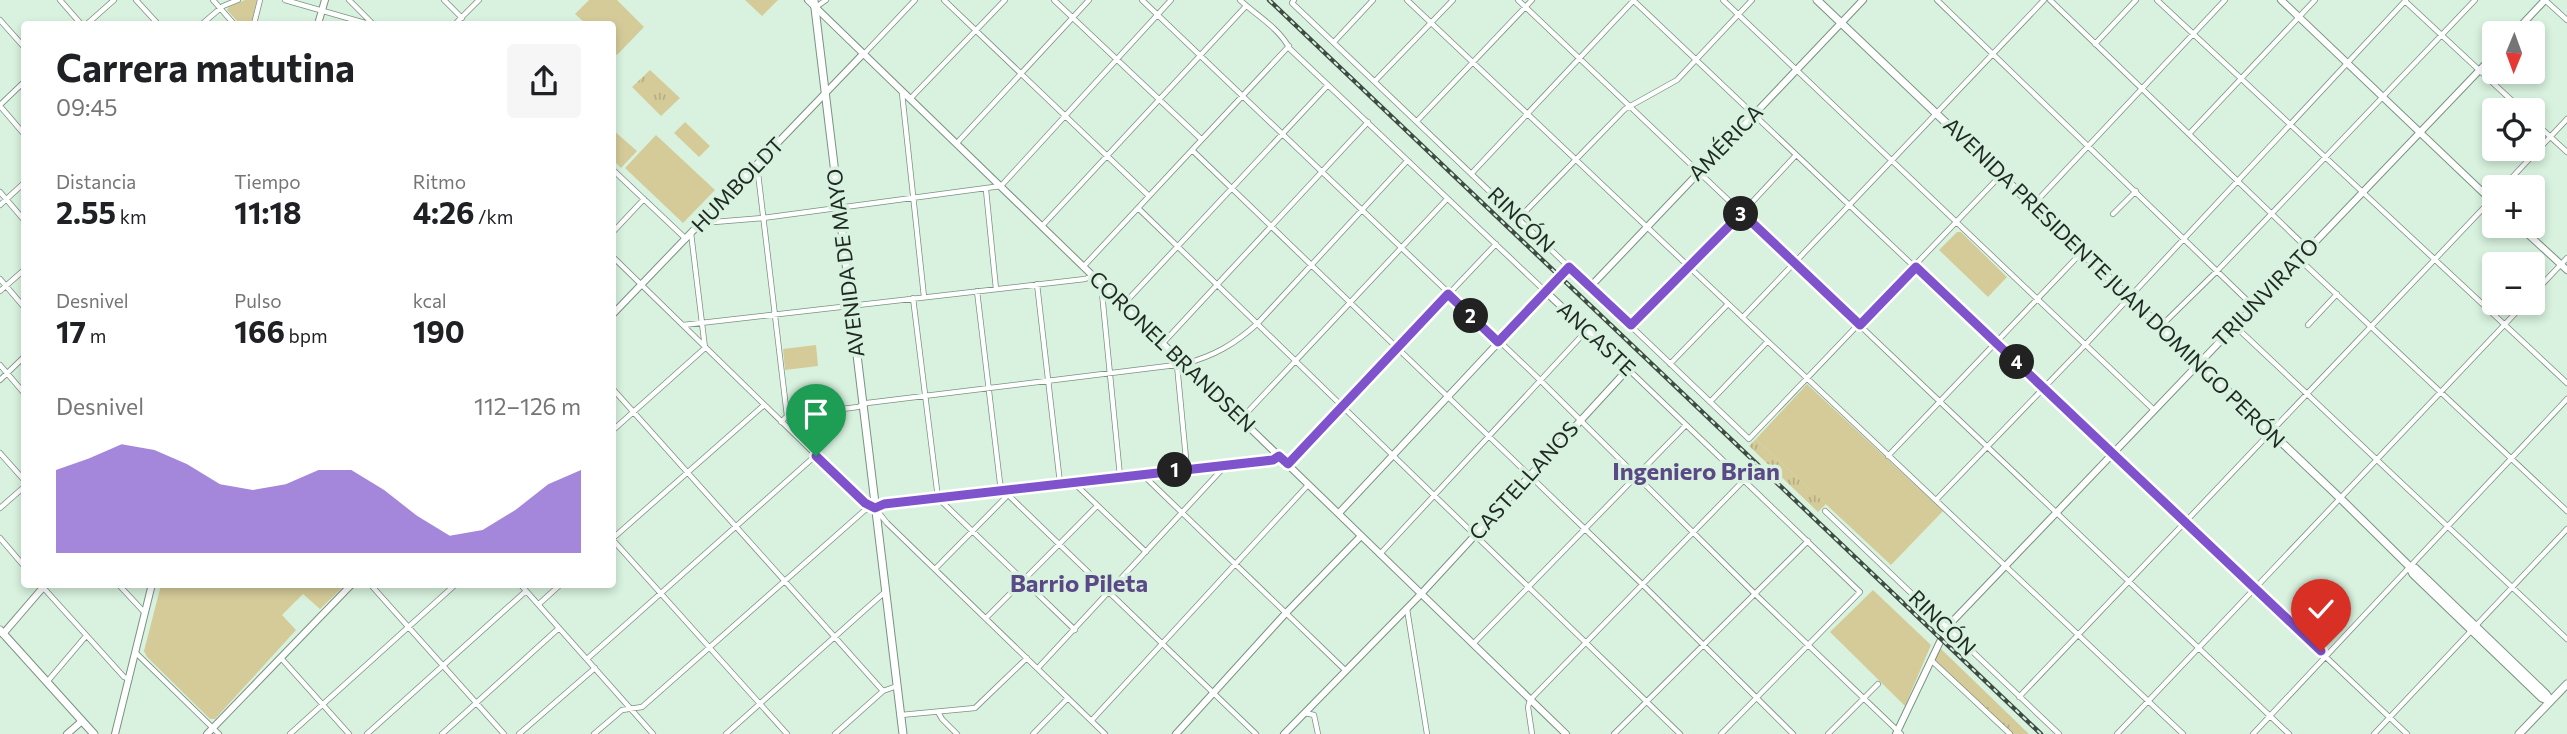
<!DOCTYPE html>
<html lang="es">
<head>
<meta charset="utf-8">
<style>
	:root { --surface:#fff; --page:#f6f6f6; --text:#202124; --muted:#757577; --accent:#7e53cc }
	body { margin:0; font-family:Commissioner,sans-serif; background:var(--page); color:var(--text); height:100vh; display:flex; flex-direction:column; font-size:26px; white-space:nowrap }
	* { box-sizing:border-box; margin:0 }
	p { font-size:23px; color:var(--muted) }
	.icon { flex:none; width:38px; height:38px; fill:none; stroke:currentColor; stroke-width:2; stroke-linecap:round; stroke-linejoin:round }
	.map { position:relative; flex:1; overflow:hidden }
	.panel { position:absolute; left:21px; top:21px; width:595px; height:567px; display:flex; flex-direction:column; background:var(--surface); border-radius:7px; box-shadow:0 4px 10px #0003 }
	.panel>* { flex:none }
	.needle { width:46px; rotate:181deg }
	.controls { position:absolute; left:2482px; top:21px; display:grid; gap:14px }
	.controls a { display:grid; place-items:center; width:63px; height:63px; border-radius:7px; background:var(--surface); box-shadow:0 4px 10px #0003; font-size:35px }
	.pin { position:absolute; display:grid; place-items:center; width:60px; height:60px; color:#fff; margin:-72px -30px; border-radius:50% 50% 50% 0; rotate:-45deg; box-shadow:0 0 7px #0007 }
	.pin .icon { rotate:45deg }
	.km { position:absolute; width:35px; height:35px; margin:-18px; border-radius:50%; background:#222; color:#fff; font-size:19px; line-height:35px; text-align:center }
	.round { display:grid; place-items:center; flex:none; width:74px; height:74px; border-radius:7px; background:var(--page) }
	.summary { display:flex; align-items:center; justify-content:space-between; height:119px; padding:0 35px }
	h1 { font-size:38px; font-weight:700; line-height:52px }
	.stats { display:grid; grid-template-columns:repeat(3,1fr); gap:10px; height:119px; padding:7px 35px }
	.stats div { display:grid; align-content:center }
	.stats b { font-size:30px; font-weight:700 }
	.stats small { font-size:19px; font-weight:400 }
	.stats p { font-size:19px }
	.chart { height:196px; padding:14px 35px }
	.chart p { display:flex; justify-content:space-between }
	.chart svg { width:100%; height:126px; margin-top:7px; fill:var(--accent); opacity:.7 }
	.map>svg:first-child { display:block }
	.green { fill:#d5cb99 }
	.park { fill:url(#park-tufts) }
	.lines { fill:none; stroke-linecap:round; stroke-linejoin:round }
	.minor-casing { stroke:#7a9281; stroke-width:6 }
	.tertiary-casing { stroke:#7a9281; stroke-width:8 }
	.secondary-casing { stroke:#7a9281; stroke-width:9 }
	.minor { stroke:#fff; stroke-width:4.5 }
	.tertiary { stroke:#fff; stroke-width:6 }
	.secondary { stroke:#fff; stroke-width:7 }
	.rail-casing { stroke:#3e4b42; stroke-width:4.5 }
	.rail { stroke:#d8f2df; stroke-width:2; stroke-dasharray:5; stroke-linecap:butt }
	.route-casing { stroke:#fff; stroke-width:14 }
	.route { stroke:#7e53cc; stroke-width:9 }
	.labels { text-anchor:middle; stroke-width:7; stroke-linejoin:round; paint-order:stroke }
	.street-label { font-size:21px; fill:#202a23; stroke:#d8f2df }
	.quarter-label { font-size:24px; font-weight:bold; fill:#5b4886; stroke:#d8f2df }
</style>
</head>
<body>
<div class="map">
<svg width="2567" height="734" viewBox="0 0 2567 734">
	<defs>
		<pattern id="park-tufts" width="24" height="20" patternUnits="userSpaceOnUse" patternTransform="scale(1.75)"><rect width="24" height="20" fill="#d5cb99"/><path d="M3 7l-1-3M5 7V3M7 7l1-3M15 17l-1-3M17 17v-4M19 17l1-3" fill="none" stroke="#b7ae84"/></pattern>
	</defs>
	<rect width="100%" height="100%" fill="#d8f2df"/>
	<path class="green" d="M 589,0 L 617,0 L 644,27 L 617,55 L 613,51 L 612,24 L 586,24 L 575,14 Z
		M 745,0 L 778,0 L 762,16 Z
		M 685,122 L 710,146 L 699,157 L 674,133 Z
		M 613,130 L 637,151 L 621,168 L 613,160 Z
		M 656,135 L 715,190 L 683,223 L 625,168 Z
		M 1957,232 L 1961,232 L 2007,277 L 1988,297 L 1939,250 Z
		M 816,345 L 818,366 L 785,370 L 783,349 Z
		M 1807,384 L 1943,511 L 1891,565 L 1756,439 Z
		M 161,585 L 161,584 L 345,585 L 320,609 L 303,594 L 282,615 L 296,630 L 215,719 L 210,719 L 147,657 L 144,651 Z
		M 1873,590 L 1931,645 L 1905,706 L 1830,632 Z"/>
	<path class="park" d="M 245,0 L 257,0 L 251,24 L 240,24 L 227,10 L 229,7 Z
		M 650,70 L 680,98 L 661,116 L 632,87 Z
		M 1756,439 L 1826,504 L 1818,512 L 1749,446 Z
		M 1939,647 L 2029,734 L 2012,734 L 1933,660 Z"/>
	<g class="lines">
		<g class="minor-casing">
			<path id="minor" d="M 60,0 L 81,24
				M 136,0 L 158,24
				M 213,0 L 234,24
				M 285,0 L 365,23 L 372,23
				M 349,0 L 373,24
				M 444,0 L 462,18
				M 944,0 L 1149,196
				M 1054,0 L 1201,139
				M 1142,0 L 1540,380 L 1755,594 L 1901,734
				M 1240,0 C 1257,16 1278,27 1290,49 L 1546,292
				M 1294,0 L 1292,3 L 1569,267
				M 1407,0 L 2183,734
				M 1518,0 L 2289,734
				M 1633,0 L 2407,734
				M 1723,0 L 2154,410
				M 1937,0 L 2253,306
				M 2050,0 L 2308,249
				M 2157,0 L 2567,383
				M 2545,0 L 2567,20
				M 2405,1 L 2522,110
				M 816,7 L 826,0
				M 0,20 L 24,47
				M 87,24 L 114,0
				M 202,24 L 223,6 L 238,0
				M 254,24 L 260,0
				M 455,24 L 479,0
				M 1334,42 L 1373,0
				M 2095,44 L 2136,0
				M 864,54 L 915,0
				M 1375,81 L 1453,0
				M 902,93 L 924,297
				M 910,99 L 1005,0
				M 0,105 L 24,82
				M 0,106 L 24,134
				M 2532,120 L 2567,152
				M 1417,121 L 1532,0
				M 2189,134 L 2315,0
				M 956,144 L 1089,0
				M 1192,150 L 1642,584 L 1793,734
				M 757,165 L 787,416
				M 612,169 L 686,239
				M 1472,173 L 1634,0
				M 2503,187 L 2567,119
				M 986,190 L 996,289
				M 0,192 L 24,220
				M 0,205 L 24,183
				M 2033,205 L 2225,0
				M 1139,209 L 1680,734
				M 2113,214 L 2136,191
				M 1519,218 L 1625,109 L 1677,80 L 1752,0
				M 702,223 L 763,218 L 1001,186 L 1171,0
				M 1042,226 L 1246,6
				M 612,233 L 644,199
				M 612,256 L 865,503 L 875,508 L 887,523 L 1105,734
				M 2299,259 L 2567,511
				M 1083,267 L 1289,46
				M 0,279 L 24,307
				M 1037,284 L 1060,483
				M 1103,286 L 1102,293 L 1120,476
				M 1590,287 L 1749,439 L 2000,176
				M 0,291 L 24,270
				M 977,291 L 1000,483 L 1003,490 L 1256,734
				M 2532,295 L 2567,258
				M 913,298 L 938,498 L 1075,630
				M 1123,305 L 1328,85
				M 1743,317 L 2044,0
				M 683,325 L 1085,279 L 1093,276
				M 1631,325 L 1742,213 L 1796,155
				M 2308,325 L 2337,294
				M 2235,326 L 2567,639
				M 2160,327 L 2217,271 L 2475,0
				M 1163,343 L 1368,122
				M 1670,364 L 1728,304
				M 0,365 L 24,393
				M 1177,365 L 1187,469
				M 1628,369 L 1860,592 L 1721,734
				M 0,380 L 24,357
				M 612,388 L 883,691
				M 1710,402 L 1767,342
				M 1241,419 L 1447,199
				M 781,422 L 787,416 L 858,407 L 867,403 L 1184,364 C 1214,356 1235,344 1258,323 L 1407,161
				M 612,431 L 705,348 L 691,233
				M 0,453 L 24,480
				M 1888,456 L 2082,252
				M 1288,464 L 1496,244
				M 1142,474 L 1346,671
				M 1072,481 L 1146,552
				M 1936,500 L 2086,344 L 2406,0
				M 0,508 L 24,487
				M 1825,511 L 2059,734
				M 0,538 L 24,566
				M 612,539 L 787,734
				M 612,539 L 763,406
				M 1380,554 L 1587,330
				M 935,569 L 1008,495
				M 40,584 L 124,677 L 129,679
				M 118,584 L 144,612
				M 370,584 L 504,734
				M 520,584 L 653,734
				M 539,604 L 561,584
				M 1407,609 L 1427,734
				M 986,618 L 1097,506
				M 1473,644 L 1686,425
				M 136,653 L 219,734
				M 281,658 L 349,734
				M 587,659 L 815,456
				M 1931,660 L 2010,734
				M 1038,668 L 1226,465
				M 47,682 L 86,636
				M 2019,697 L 2494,197
				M 938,712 L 942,719 L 957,734
				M 1305,713 L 1314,715 L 1318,734
				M 901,715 L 975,708 L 1027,658
				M 1092,720 L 1308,485
				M 290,734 L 456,584
				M 367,734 L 526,591
				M 442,734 L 559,628
				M 519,734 L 595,668
				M 594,734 L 622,710 L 642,707 L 865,510 L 885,504 L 1273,460 L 1279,456
				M 726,734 L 886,591
				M 835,734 L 883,691 L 897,686
				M 1033,734 L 1068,698
				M 1532,734 L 1528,707 L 1530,700 L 1744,480
				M 1614,734 L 1808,541
				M 1828,734 L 1878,684
				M 2117,734 L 2525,303
				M 2253,734 L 2567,399
				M 2374,734 L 2567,529"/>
		</g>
		<g class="tertiary-casing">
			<path id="tertiary" d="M 808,0 L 1566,734
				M 2281,0 L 2494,203
				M 318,24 L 325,0
				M 2514,33 L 2545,0
				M 2519,226 L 2567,270
				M 612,315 L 863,54
				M 1339,513 L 1569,267 L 1590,287 L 1863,0
				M 3,634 L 46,584
				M 67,734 L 82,721
				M 115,734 L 152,584
				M 207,734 L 352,584
				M 1176,734 L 1285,614 L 1361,536
				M 1284,734 L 1421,594 L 1628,369 L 1546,292
				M 1896,734 L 1947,627 L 2494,55"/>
		</g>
		<g class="secondary-casing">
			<path id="secondary" d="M 814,0 L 903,734
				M 1817,0 L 2341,499 L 2409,566 L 2413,574 L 2542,698 L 2550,701
				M 2409,566 L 2415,568 L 2546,694 L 2550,700
				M 0,630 L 94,734
				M 2519,734 L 2567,684"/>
		</g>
		<use href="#minor" class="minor"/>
		<use href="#tertiary" class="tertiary"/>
		<use href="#secondary" class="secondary"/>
		<g class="rail-casing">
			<path id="rail" d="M 1269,0 L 2041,734"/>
		</g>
		<use href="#rail" class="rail"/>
	</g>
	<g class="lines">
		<g class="route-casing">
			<path id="route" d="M 816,456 L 865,503 L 875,508 L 884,504 L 1273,460 L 1279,456 L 1288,464 L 1448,294 L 1498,342 L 1569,267 L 1631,325 L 1742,213 L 1860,325 L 1916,267 L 2321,651"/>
		</g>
		<use href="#route" class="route"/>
	</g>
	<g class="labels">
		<g class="street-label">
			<text transform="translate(1726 143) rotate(-46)" y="7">AMÉRICA</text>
			<text transform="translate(738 185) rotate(-46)" y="7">HUMBOLDT</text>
			<text transform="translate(1521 220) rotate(44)" y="7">RINCÓN</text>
			<text transform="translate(846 263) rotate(-97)" y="7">AVENIDA DE MAYO</text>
			<text transform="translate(2114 283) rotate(44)" y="7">AVENIDA PRESIDENTE JUAN DOMINGO PERÓN</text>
			<text transform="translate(2266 293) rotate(-46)" y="7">TRIUNVIRATO</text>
			<text transform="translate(1596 339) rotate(43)" y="7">ANCASTE</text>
			<text transform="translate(1172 352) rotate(44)" y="7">CORONEL BRANDSEN</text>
			<text transform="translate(1524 481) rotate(-48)" y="7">CASTELLANOS</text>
			<text transform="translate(1942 623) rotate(44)" y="7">RINCÓN</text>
		</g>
		<g class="quarter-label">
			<text x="1696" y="480">Ingeniero Brian</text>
			<text x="1079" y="592">Barrio Pileta</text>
		</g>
	</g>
</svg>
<div class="controls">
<a><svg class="needle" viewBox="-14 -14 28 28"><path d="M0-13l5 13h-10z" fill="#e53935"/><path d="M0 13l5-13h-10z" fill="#757577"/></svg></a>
<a><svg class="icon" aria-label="locate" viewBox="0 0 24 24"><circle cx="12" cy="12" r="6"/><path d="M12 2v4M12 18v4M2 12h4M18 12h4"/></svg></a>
<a>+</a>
<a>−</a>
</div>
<div class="pin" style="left:816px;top:456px;background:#1e9e55"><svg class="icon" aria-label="arrive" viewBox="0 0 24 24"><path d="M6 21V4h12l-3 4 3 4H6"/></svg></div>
<div class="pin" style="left:2321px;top:651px;background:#d93025"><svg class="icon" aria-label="check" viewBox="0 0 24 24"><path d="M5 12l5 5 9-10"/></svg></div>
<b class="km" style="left:1175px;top:470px">1</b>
<b class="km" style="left:1471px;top:316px">2</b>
<b class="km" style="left:1741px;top:214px">3</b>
<b class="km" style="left:2017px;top:362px">4</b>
<section class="panel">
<div class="summary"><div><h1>Carrera matutina</h1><p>09:45</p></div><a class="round"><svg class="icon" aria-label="share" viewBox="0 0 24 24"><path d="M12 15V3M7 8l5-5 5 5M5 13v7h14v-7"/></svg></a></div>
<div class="stats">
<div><p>Distancia</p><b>2.55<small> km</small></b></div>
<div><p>Tiempo</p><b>11:18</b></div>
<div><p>Ritmo</p><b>4:26<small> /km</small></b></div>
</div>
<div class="stats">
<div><p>Desnivel</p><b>17<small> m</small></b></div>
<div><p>Pulso</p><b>166<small> bpm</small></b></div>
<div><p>kcal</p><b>190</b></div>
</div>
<div class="chart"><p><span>Desnivel</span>112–126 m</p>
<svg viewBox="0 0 160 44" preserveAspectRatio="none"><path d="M0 44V15L10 11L20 6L30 8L40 13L50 20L60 22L70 20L80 15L90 15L100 22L110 31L120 38L130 36L140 29L150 20L160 15V44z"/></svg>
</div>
</section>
</div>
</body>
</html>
